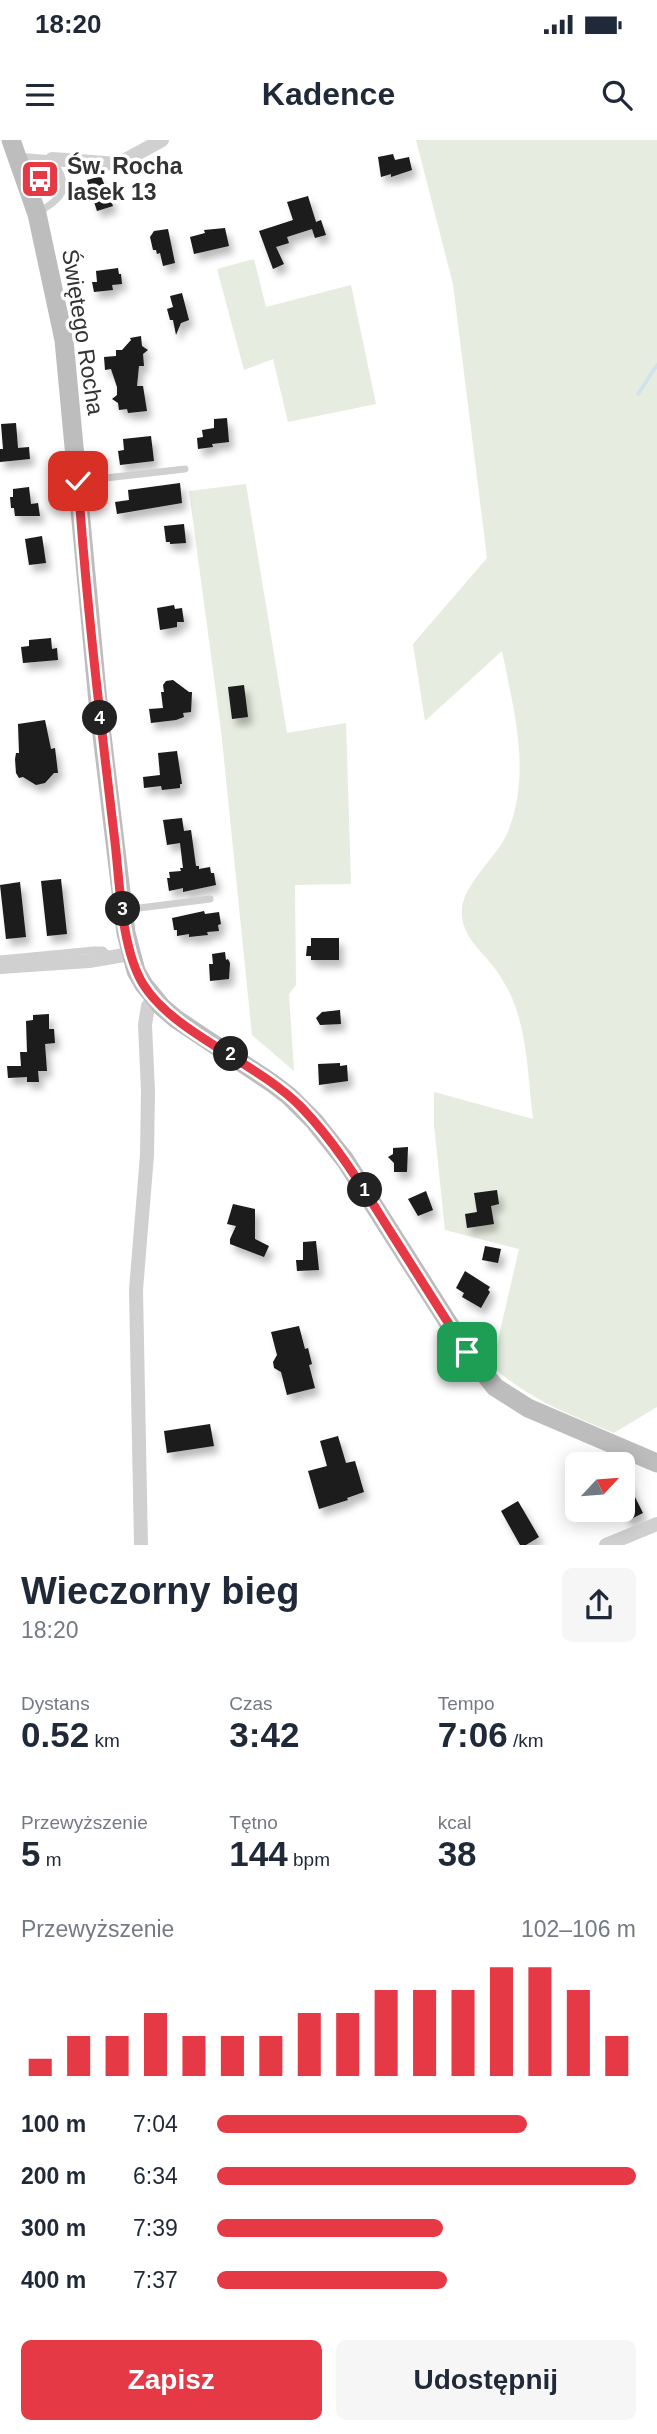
<!DOCTYPE html>
<html lang="pl">
<head>
<meta charset="utf-8">
<style>
	:root { --surface:#fff; --page:#f6f6f7; --text:#1f2937; --muted:#747a83; --accent:#e63946 }
	body { margin:0; font-family:Helvetica,sans-serif; background:var(--page); color:var(--text); height:100vh; display:flex; flex-direction:column; font-size:26px; white-space:nowrap }
	* { box-sizing:border-box; margin:0 }
	p { font-size:23px; color:var(--muted) }
	.icon { flex:none; width:38px; height:38px; fill:none; stroke:currentColor; stroke-width:2; stroke-linecap:round; stroke-linejoin:round }
	.map { position:relative; height:1405px; overflow:hidden }
	.side { display:flex; flex-direction:column; background:var(--surface); flex:1 }
	.side>* { flex:none }
	.needle { width:46px; rotate:64deg }
	.buttons { position:absolute; left:565px; top:1312px; display:grid; gap:14px }
	.buttons a { display:grid; place-items:center; width:70px; height:70px; border-radius:10px; background:var(--surface); box-shadow:0 4px 18px #0003; font-size:35px }
	.pin { position:absolute; display:grid; place-items:center; width:60px; height:60px; color:#fff; margin:-30px; border-radius:14px; box-shadow:0 4px 10px #0006 }
	.km { position:absolute; width:35px; height:35px; margin:-18px; border-radius:50%; background:#222; color:#fff; font-size:19px; line-height:35px; text-align:center }
	.round { display:grid; place-items:center; flex:none; width:74px; height:74px; border-radius:10px; background:var(--page) }
	.overview { display:flex; align-items:center; justify-content:space-between; height:119px; padding:0 21px }
	h1 { font-size:38px; font-weight:600; line-height:52px }
	.metrics { display:grid; grid-template-columns:repeat(3,1fr); gap:10px; height:119px; padding:7px 21px }
	.metrics div { display:grid; align-content:center }
	.metrics b { font-size:35px; font-weight:600 }
	.metrics small { font-size:19px; font-weight:400 }
	.metrics p { font-size:19px }
	.chart { height:196px; padding:14px 21px }
	.chart p { display:flex; justify-content:space-between }
	.chart svg { width:100%; height:126px; margin-top:7px; stroke:var(--accent); stroke-width:6 }
	.primary-button { display:flex; gap:14px; margin-top:auto; padding:14px 21px }
	.primary-button a { flex:1; height:80px; border-radius:10px; background:var(--accent); color:#fff; font-size:28px; font-weight:600; line-height:80px; text-align:center }
	.primary-button a+a { background:var(--page); color:var(--text) }
	ul { padding:0 21px; list-style:none; font-size:23px }
	li { display:grid; grid-template-columns:112px 84px 1fr; align-items:center; height:52px }
	li i { height:18px; border-radius:9px; background:var(--accent) }
	.status { display:flex; justify-content:space-between; align-items:center; height:49px; padding:0 35px; background:var(--surface); direction:ltr }
	.status svg { height:19px; fill:currentColor }
	header { display:flex; justify-content:space-between; align-items:center; height:91px; padding:0 21px; background:var(--surface); font-size:32px; font-weight:600 }
	.map>svg:first-child { display:block }
	.green { fill:#e6ecdf }
	.lines { fill:none; stroke-linecap:round; stroke-linejoin:round }
	.stream { stroke:#cfe2ee; stroke-width:3.5 }
	.building { fill:#1a1a1a; filter:url(#shadow) }
	.lane { stroke:#d0d0d0; stroke-width:7 }
	.street { stroke:#d0d0d0; stroke-width:14 }
	.secondary { stroke:#bdbdbd; stroke-width:19 }
	.route-casing { stroke:#fff; stroke-width:14 }
	.route { stroke:#e63946; stroke-width:9 }
	.labels { text-anchor:middle; stroke-width:7; stroke-linejoin:round; paint-order:stroke }
	.poi-label { font-size:23px; font-weight:bold; fill:#333; stroke:#fff; text-anchor:start }
	.street-label { font-size:23px; fill:#333; stroke:#fff }
</style>
</head>
<body>
<div class="status"><b>18:20</b><svg viewBox="0 0 49 12"><path d="M0 12V9h3v3zM5 12V6h3v6zM10 12V3h3v9zM15 12V0h3v12zM26 1h20v11H26zM47 4h2v5h-2z"/></svg></div>
<header><svg class="icon" aria-label="menu" viewBox="0 0 24 24"><path d="M4 6h16M4 12h16M4 18h16"/></svg>Kadence<svg class="icon" aria-label="search" viewBox="0 0 24 24"><circle cx="10" cy="10" r="6"/><path d="M15 15l6 6"/></svg></header>
<div class="map">
<svg width="657" height="1405" viewBox="0 0 657 1405">
	<defs>
		<filter id="shadow"><feDropShadow dx="4.5" dy="7" stdDeviation="3.5" flood-color="#0004"/></filter>
	</defs>
	<rect width="100%" height="100%" fill="#fff"/>
	<path class="green" d="M 416,0 L 657,0 L 657,1267 L 614,1293 C 570,1275 528,1259 492,1226 L 519,1109 L 445,1090 L 434,985 L 434,952 L 533,979 C 528,941 528,899 514,863 C 510,852 503,840 496,830 C 484,813 465,800 462,777 C 458,745 499,718 509,689 C 531,630 514,571 502,511 L 425,581 L 413,504 L 487,418 L 453,144 Z
		M 254,119 L 266,167 L 351,145 L 376,264 L 288,282 L 273,219 L 244,230 L 217,129 Z
		M 246,344 L 287,593 L 346,583 L 351,744 L 295,745 L 296,845 L 289,854 L 294,931 L 252,895 L 221,590 L 189,351 Z"/>
	<g class="lines">
		<path class="stream" d="M 638,254 L 657,225"/>
	</g>
	<path class="building" d="M 393,14 L 395,20 L 409,17 L 412,30 L 391,37 L 391,34 L 381,37 L 378,17 Z
		M 101,36 L 113,66 L 97,71 L 87,40 Z
		M 308,56 L 316,82 L 321,80 L 326,95 L 315,98 L 312,89 L 287,97 L 289,103 L 276,107 L 284,124 L 273,129 L 259,91 L 293,80 L 287,62 Z
		M 225,88 L 229,106 L 194,114 L 190,97 L 205,93 L 204,90 Z
		M 168,89 L 175,123 L 163,126 L 160,113 L 157,114 L 156,110 L 153,110 L 150,97 L 154,91 Z
		M 118,128 L 119,134 L 121,134 L 122,144 L 112,145 L 113,150 L 94,152 L 92,142 L 97,142 L 96,131 Z
		M 182,153 L 189,180 L 181,183 L 176,195 L 173,180 L 170,180 L 167,169 L 173,167 L 170,156 Z
		M 141,196 L 142,206 L 148,210 L 143,214 L 144,226 L 139,226 L 137,246 L 143,246 L 147,271 L 128,273 L 127,269 L 119,270 L 118,263 L 112,259 L 117,255 L 117,247 L 111,229 L 105,230 L 104,217 L 116,216 L 116,210 L 122,210 L 131,200 L 130,198 Z
		M 227,278 L 229,302 L 212,304 L 213,307 L 198,309 L 197,298 L 203,297 L 202,290 L 214,288 L 214,279 Z
		M 16,283 L 18,308 L 29,307 L 30,319 L 0,322 L 0,309 L 3,309 L 1,284 Z
		M 151,296 L 154,321 L 120,325 L 118,311 L 124,310 L 123,299 Z
		M 180,343 L 182,363 L 117,374 L 115,362 L 129,360 L 128,350 Z
		M 29,347 L 31,364 L 38,363 L 40,376 L 15,376 L 14,368 L 11,368 L 10,357 L 13,357 L 13,349 Z
		M 184,384 L 186,403 L 170,404 L 170,402 L 166,402 L 164,386 Z
		M 42,396 L 46,423 L 29,425 L 25,399 Z
		M 174,465 L 175,469 L 182,468 L 184,482 L 177,482 L 177,487 L 160,490 L 157,468 Z
		M 51,498 L 52,509 L 57,508 L 58,520 L 23,523 L 21,507 L 29,506 L 29,500 Z
		M 173,540 L 189,552 L 192,552 L 191,572 L 183,573 L 184,577 L 176,580 L 151,583 L 149,569 L 163,568 L 161,552 L 164,552 L 163,545 L 166,541 Z
		M 244,545 L 248,577 L 232,579 L 228,547 Z
		M 45,580 L 51,609 L 55,608 L 58,633 L 54,633 L 45,643 L 36,645 L 23,637 L 19,638 L 16,633 L 15,619 L 16,613 L 19,613 L 18,584 Z
		M 177,611 L 182,644 L 180,644 L 180,648 L 162,650 L 161,646 L 144,648 L 143,637 L 160,635 L 158,613 Z
		M 182,678 L 184,691 L 191,690 L 196,726 L 199,726 L 199,729 L 210,727 L 211,733 L 214,733 L 216,745 L 183,752 L 183,748 L 169,751 L 167,738 L 170,738 L 169,732 L 181,731 L 180,728 L 183,728 L 180,703 L 167,705 L 163,680 Z
		M 61,739 L 67,794 L 47,796 L 41,741 Z
		M 20,742 L 26,797 L 6,799 L 0,745 Z
		M 204,771 L 205,774 L 219,772 L 221,784 L 218,785 L 219,791 L 207,792 L 208,795 L 198,796 L 189,797 L 189,794 L 177,796 L 177,790 L 174,790 L 172,778 Z
		M 311,798 L 339,798 L 339,820 L 311,820 L 311,816 L 306,816 L 307,806 L 311,806 Z
		M 225,812 L 226,820 L 228,819 L 230,823 L 229,839 L 210,841 L 209,824 L 213,824 L 212,814 Z
		M 340,870 L 341,884 L 320,885 L 316,878 L 322,872 Z
		M 49,874 L 49,889 L 54,889 L 55,903 L 45,904 L 47,931 L 38,931 L 39,942 L 27,942 L 27,937 L 8,938 L 7,926 L 21,926 L 20,912 L 27,912 L 26,881 L 33,880 L 33,875 Z
		M 340,923 L 340,926 L 347,925 L 348,941 L 319,945 L 318,924 Z
		M 408,1007 L 407,1032 L 394,1032 L 394,1023 L 388,1017 L 393,1014 L 393,1008 Z
		M 497,1050 L 499,1064 L 491,1066 L 494,1084 L 467,1088 L 465,1074 L 477,1072 L 474,1053 Z
		M 426,1051 L 433,1070 L 418,1076 L 408,1059 Z
		M 233,1064 L 255,1069 L 255,1099 L 269,1106 L 264,1117 L 230,1104 L 230,1099 L 236,1086 L 227,1084 Z
		M 316,1101 L 319,1130 L 297,1131 L 296,1120 L 303,1120 L 303,1102 Z
		M 485,1106 L 501,1109 L 498,1123 L 482,1120 Z
		M 465,1131 L 490,1147 L 488,1150 L 490,1152 L 481,1168 L 462,1157 L 464,1153 L 456,1148 Z
		M 299,1186 L 305,1209 L 308,1208 L 312,1224 L 309,1225 L 315,1248 L 287,1255 L 281,1232 L 274,1228 L 273,1222 L 277,1215 L 271,1192 Z
		M 210,1284 L 214,1306 L 167,1313 L 164,1291 Z
		M 338,1296 L 346,1323 L 355,1321 L 364,1352 L 347,1358 L 348,1360 L 319,1369 L 308,1331 L 327,1326 L 320,1301 Z
		M 623,1333 L 643,1373 L 627,1381 L 623,1373 Z
		M 518,1361 L 539,1397 L 526,1405 L 520,1405 L 501,1371 Z"/>
	<g class="lines">
		<path class="lane" d="M 17,16 L 52,19 C 70,47 67,55 39,72
			M 79,341 L 185,329
			M 124,770 L 210,759
			M 0,819 L 94,810 L 103,810 L 109,816"/>
		<path class="street" d="M 52,19 L 118,24 L 162,0
			M 0,827 L 89,821 L 130,814
			M 141,1405 L 136,1150 L 147,1015 L 148,951 L 145,885 L 148,866 L 154,859
			M 606,1405 L 657,1384"/>
		<path class="secondary" d="M 11,0 L 37,74 L 64,200 L 98,562 L 126,793 L 136,831 L 144,845 L 162,867 L 176,879 L 272,943 L 289,956 L 314,981 L 345,1020 L 467,1212 L 495,1247 L 528,1268 L 657,1323"/>
	</g>
	<g class="lines">
		<g class="route-casing">
			<path id="route" d="M 78,341 C 86,459 100,577 114,694 C 120,738 120,806 143,844 C 174,894 257,922 301,967 C 337,1004 363,1048 390,1091 C 416,1132 441,1172 467,1212"/>
		</g>
		<use href="#route" class="route"/>
	</g>
	<defs>
		<g id="bus-square" transform="scale(2.0125)"><rect x="-9" y="-9" width="18" height="18" rx="4" fill="#e63946" stroke="#fff"/><path d="M-5-6H5V4H4V6H2V4H-2V6H-4V4H-5ZM-3.5-4V0h7V-4ZM-3.5 1.2v1.5H-2V1.2ZM2 1.2v1.5H3.5V1.2Z" fill="#fff"/></g>
	</defs>
	<g fill-rule="evenodd">
		<use href="#bus-square" x="40" y="39"/>
	</g>
	<g class="labels">
		<g class="poi-label">
			<text x="67" y="34">Św. Rocha<tspan x="67" dy="26">lasek 13</tspan></text>
		</g>
		<g class="street-label">
			<text transform="translate(83 192) rotate(81)" y="8">Świętego Rocha</text>
		</g>
	</g>
</svg>
<div class="buttons">
<a><svg class="needle" viewBox="-14 -14 28 28"><path d="M0-13l5 13h-10z" fill="#e53935"/><path d="M0 13l5-13h-10z" fill="#747a83"/></svg></a>
</div>
<div class="pin" style="left:467px;top:1212px;background:#1e9e55"><svg class="icon" aria-label="arrive" viewBox="0 0 24 24"><path d="M6 21V4h12l-3 4 3 4H6"/></svg></div>
<div class="pin" style="left:78px;top:341px;background:#d93025"><svg class="icon" aria-label="check" viewBox="0 0 24 24"><path d="M5 12l5 5 9-10"/></svg></div>
<b class="km" style="left:365px;top:1050px">1</b>
<b class="km" style="left:231px;top:914px">2</b>
<b class="km" style="left:123px;top:769px">3</b>
<b class="km" style="left:100px;top:578px">4</b>
</div>
<section class="side">
<div class="overview"><div><h1>Wieczorny bieg</h1><p>18:20</p></div><a class="round"><svg class="icon" aria-label="share" viewBox="0 0 24 24"><path d="M12 15V3M7 8l5-5 5 5M5 13v7h14v-7"/></svg></a></div>
<div class="metrics">
<div><p>Dystans</p><b>0.52<small> km</small></b></div>
<div><p>Czas</p><b>3:42</b></div>
<div><p>Tempo</p><b>7:06<small> /km</small></b></div>
</div>
<div class="metrics">
<div><p>Przewyższenie</p><b>5<small> m</small></b></div>
<div><p>Tętno</p><b>144<small> bpm</small></b></div>
<div><p>kcal</p><b>38</b></div>
</div>
<div class="chart"><p><span>Przewyższenie</span>102–106 m</p>
<svg viewBox="0 0 160 44" preserveAspectRatio="none"><path d="M5 44V38M15 44V30M25 44V30M35 44V22M45 44V30M55 44V30M65 44V30M75 44V22M85 44V22M95 44V14M105 44V14M115 44V14M125 44V6M135 44V6M145 44V14M155 44V30"/></svg>
</div>
<ul>
<li><b>100 m</b>7:04<i style="width:74%"></i></li>
<li><b>200 m</b>6:34<i style="width:100%"></i></li>
<li><b>300 m</b>7:39<i style="width:54%"></i></li>
<li><b>400 m</b>7:37<i style="width:55%"></i></li>
</ul>
<div class="primary-button"><a>Zapisz</a><a>Udostępnij</a></div>
</section>
</body>
</html>
